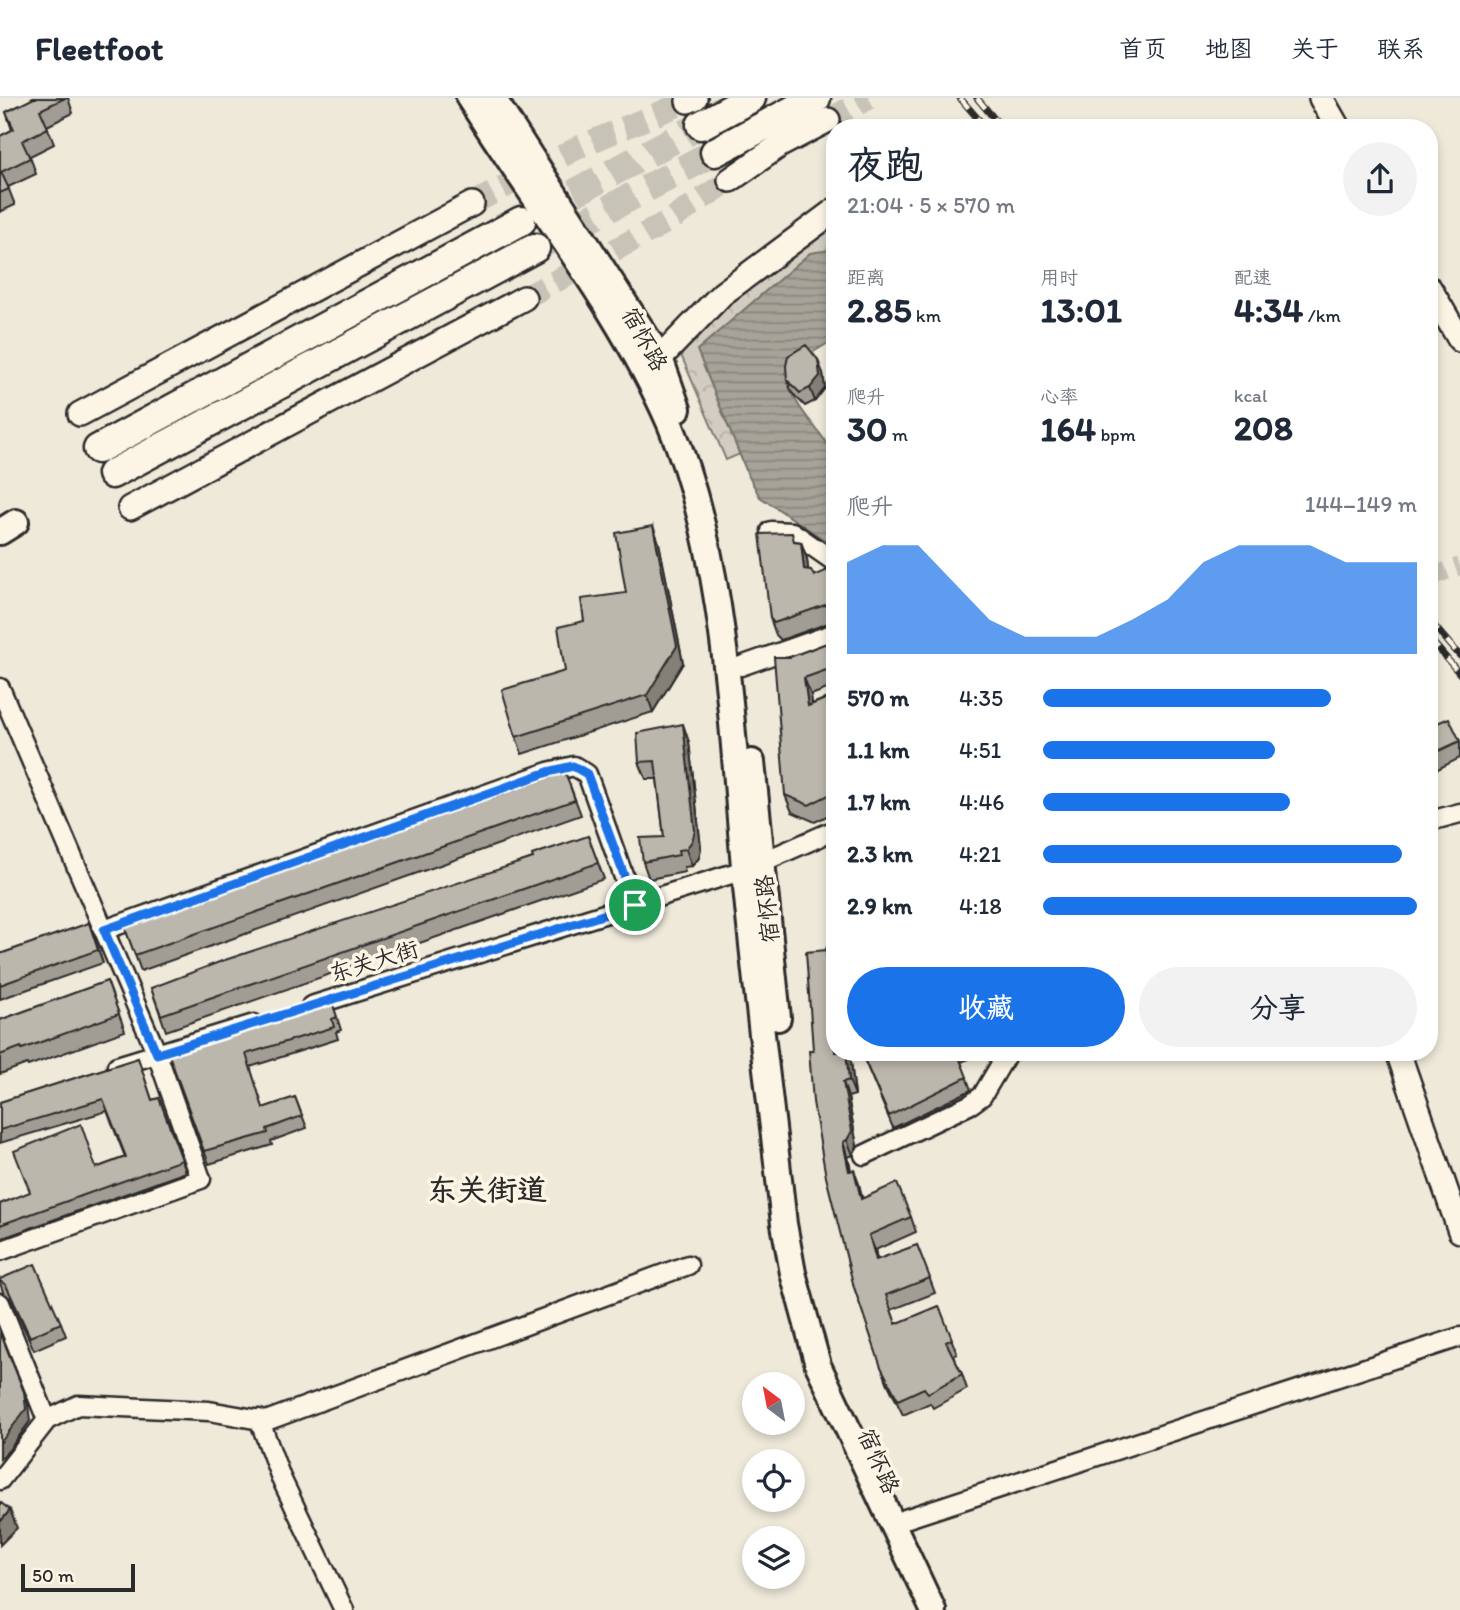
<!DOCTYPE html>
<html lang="zh">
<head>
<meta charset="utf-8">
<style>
	:root { --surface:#fff; --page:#f2f2f3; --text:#1f2937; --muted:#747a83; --line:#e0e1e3; --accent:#1a73e8 }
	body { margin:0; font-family:Itim,"LXGW WenKai TC",sans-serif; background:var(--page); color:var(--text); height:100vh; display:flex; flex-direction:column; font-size:26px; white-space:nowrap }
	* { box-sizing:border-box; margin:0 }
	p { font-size:23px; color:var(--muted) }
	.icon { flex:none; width:38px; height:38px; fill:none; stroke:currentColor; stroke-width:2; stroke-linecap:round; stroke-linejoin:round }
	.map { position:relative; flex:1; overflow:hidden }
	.sheet { position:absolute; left:826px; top:21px; width:612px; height:942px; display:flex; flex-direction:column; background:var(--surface); border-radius:28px; box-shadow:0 4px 10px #0003 }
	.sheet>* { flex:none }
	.needle { width:46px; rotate:328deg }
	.controls { position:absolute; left:742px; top:1274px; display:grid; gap:14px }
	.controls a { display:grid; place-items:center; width:63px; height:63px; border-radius:50%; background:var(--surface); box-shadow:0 4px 10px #0003; font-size:35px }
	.scale { position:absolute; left:21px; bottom:18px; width:114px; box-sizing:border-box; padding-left:7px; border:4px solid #2b2b2b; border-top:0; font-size:19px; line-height:24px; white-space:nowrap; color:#2b2b2b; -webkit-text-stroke:5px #fcf5e5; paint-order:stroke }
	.pin { position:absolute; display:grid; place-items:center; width:60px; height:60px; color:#fff; margin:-30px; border:4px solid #fff; border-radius:50%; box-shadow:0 2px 7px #0007 }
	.round { display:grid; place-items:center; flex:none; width:74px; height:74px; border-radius:37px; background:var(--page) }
	.head { display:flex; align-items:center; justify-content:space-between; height:119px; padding:0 21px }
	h1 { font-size:38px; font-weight:700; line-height:52px }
	.stats { display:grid; grid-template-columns:repeat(3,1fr); gap:10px; height:119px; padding:7px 21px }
	.stats div { display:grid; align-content:center }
	.stats b { font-size:35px; font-weight:700 }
	.stats small { font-size:19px; font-weight:400 }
	.stats p { font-size:19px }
	.chart { height:196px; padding:14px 21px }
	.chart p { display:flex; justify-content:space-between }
	.chart svg { width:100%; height:126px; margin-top:7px; fill:var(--accent); opacity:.7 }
	.primary-button { display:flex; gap:14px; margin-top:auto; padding:14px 21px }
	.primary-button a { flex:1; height:80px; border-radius:42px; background:var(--accent); color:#fff; font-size:28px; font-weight:700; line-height:80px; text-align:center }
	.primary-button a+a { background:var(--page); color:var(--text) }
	ul { padding:0 21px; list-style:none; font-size:23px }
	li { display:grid; grid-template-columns:112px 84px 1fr; align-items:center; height:52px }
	li i { height:18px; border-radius:9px; background:var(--accent) }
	header { display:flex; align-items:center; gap:42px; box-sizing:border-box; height:98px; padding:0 35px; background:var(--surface); border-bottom:2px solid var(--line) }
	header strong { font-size:33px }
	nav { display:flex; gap:38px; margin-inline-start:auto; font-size:24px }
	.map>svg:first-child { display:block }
	.park { fill:url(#park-crowns); stroke:#7e7c76; stroke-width:2 }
	.water { fill:url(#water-rules); stroke:#75736d; stroke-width:2 }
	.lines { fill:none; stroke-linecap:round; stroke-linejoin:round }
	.minor-tunnel { stroke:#c8c3b7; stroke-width:18; stroke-dasharray:18 9; stroke-linecap:butt }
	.tertiary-tunnel { stroke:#c8c3b7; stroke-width:23; stroke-dasharray:23 11; stroke-linecap:butt }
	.primary-tunnel { stroke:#c8c3b7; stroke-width:28; stroke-dasharray:28 14; stroke-linecap:butt }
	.minor-casing { stroke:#2b2b2b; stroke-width:23 }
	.tertiary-casing { stroke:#2b2b2b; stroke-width:28 }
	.secondary-casing { stroke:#2b2b2b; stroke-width:30 }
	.primary-casing { stroke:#2b2b2b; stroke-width:33 }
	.minor { stroke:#fcf5e5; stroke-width:18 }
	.tertiary { stroke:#fcf5e5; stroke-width:23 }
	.secondary { stroke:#fcf5e5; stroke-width:24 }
	.primary { stroke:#fcf5e5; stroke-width:28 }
	.rail-casing { stroke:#2b2b2b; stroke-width:7 }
	.rail { stroke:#fcf5e5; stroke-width:4.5; stroke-dasharray:13; stroke-linecap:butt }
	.wall { fill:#a29d94; stroke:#2b2b2b; stroke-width:2 }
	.shaded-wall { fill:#848078; stroke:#2b2b2b; stroke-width:2 }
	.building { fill:#bcb7ac; stroke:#2b2b2b; stroke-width:2 }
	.route-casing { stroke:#fff; stroke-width:14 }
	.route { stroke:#1a73e8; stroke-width:9 }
	.labels { text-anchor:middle; stroke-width:7; stroke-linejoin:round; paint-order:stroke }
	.street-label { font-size:23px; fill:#2b2b2b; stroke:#fcf5e5 }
	.district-label { font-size:30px; font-weight:bold; fill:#2b2b2b; stroke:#fcf5e5 }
</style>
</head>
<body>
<header>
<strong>Fleetfoot</strong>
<nav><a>首页</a><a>地图</a><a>关于</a><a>联系</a></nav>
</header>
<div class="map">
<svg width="1460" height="1512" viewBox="0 0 1460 1512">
	<defs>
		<pattern id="park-crowns" width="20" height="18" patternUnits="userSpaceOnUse" patternTransform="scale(1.75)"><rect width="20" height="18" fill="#d2cdc0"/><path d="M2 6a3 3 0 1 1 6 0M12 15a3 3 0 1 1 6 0" fill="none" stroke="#b4b0a5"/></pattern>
		<pattern id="water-rules" width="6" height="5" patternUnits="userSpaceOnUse" patternTransform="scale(1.75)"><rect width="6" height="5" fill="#a6a399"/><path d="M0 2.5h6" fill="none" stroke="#87857d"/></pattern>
	</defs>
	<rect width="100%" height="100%" fill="#efe9da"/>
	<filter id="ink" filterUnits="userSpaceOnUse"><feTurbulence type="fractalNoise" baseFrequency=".0143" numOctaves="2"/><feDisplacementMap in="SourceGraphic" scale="14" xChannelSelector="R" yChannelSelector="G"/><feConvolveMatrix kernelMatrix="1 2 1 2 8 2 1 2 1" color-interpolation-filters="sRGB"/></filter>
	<g filter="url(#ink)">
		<path class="park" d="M 818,130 L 835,136 L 835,161 L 828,153 L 727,321 L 740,356 L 726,362 L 678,250 L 706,217 Z"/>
		<path class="water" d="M 829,152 L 835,161 L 835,241 L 800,262 L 788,276 C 791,311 818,326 833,356 C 839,367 835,432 835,449 L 760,399 L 748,377 L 697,252 L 810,155 Z"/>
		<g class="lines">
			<path class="minor-tunnel" d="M 1430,479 L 1460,468"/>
			<path class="tertiary-tunnel" d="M 828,22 L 869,0
				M 472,106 L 581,48 L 688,3
				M 524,200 L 669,123 L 730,82"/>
			<path class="primary-tunnel" d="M 537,115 L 701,27
				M 535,150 L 715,54"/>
			<g class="minor-casing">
				<path id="minor" d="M 771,433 L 792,434 L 835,464
					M 741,568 L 835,535
					M 0,590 L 157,956 L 201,1081 L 0,1153
					M 1430,723 L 1460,715
					M 104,832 L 548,674 L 574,668 L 587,676 L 634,807
					M 311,908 L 744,772 L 835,732
					M 117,968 L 254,926
					M 864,1057 L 971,1006 L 982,998 L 1008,954
					M 0,1205 L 47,1322
					M 259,1321 L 281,1380 L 344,1512
					M 0,1382 L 47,1322 L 78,1307 L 209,1313 L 266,1323 L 688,1167
					M 905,1421 L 1460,1239"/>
			</g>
			<g class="tertiary-casing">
				<path id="tertiary" d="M 1321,0 L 1338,30
					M 688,3 L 695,0
					M 730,82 L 780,47 L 828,22
					M 1430,191 L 1460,242
					M 660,260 L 722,196 L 835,112
					M 80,316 L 472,106
					M 130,410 L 524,200
					M 1398,954 L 1460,1133"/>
			</g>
			<g class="secondary-casing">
				<path id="secondary" d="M 469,0 C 536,108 619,209 670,326 C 726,460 731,625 744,768 C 755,888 771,1007 784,1126 L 793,1175 L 818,1267 L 933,1512
					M 493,0 L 660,260 L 678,311
					M 0,434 L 16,424
					M 752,664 L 778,920"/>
			</g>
			<g class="primary-casing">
				<path id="primary" d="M 701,27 L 751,0
					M 715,54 L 816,0
					M 98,351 L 521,123
					M 112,376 L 535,150"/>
			</g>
			<use href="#minor" class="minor"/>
			<use href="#tertiary" class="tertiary"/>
			<use href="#secondary" class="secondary"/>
			<use href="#primary" class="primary"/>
			<g class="rail-casing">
				<path id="rail" d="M 960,0 L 986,30
					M 977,0 L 1002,30
					M 1430,523 L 1460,558
					M 1430,541 L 1460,576"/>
			</g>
			<use href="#rail" class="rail"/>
		</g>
		<path class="wall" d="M 32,0 L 68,0 L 73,15 L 47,28 L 54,46 L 30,58 L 36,76 L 8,89 L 15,107 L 0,114 L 0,38 L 12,32 L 6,14 L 33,1 Z
			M 823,275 L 825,290 L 815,303 L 805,308 L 792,295 L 787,282 Z
			M 653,428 L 659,445 L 683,565 L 653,614 L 522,656 L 516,639 L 565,573 L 584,523 L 626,495 Z
			M 795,443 L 801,444 L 807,461 L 808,471 L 814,478 L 835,469 L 835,525 L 831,524 L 781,542 L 776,537 L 770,520 Z
			M 835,542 L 835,588 L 811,597 L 812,606 L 835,597 L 835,714 L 815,724 L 792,714 L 785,697 L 790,559 Z
			M 1430,616 L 1435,626 L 1460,643 L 1460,660 L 1430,675 Z
			M 689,644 L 701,750 L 699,760 L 692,768 L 684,769 L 685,774 L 649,781 L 643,764 L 664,739 L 657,681 L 646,681 L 639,664 Z
			M 565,674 L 581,717 L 141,873 L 125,830 Z
			M 588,738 L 604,781 L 166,933 L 151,890 L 533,760 Z
			M 89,825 L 103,865 L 0,901 L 0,856 Z
			M 826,852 L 832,867 L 833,879 L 835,878 L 835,954 L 851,964 L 855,997 L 848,999 L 857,1048 L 853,1057 L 848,1059 L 851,1072 L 859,1086 L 862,1100 L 911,1119 L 916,1134 L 875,1152 L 877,1162 L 917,1147 L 935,1195 L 891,1212 L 896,1226 L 939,1208 L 957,1256 L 953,1258 L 962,1276 L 967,1291 L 933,1310 L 930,1305 L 903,1317 L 887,1284 L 854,1189 L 813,952 Z
			M 107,883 L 125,933 L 28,968 L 27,966 L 0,976 L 0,922 Z
			M 331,901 L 341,932 L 336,934 L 338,941 L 250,969 L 263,1010 L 295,999 L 307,1030 L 271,1043 L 272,1047 L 209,1066 L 168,954 Z
			M 882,954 L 977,954 L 979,957 L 961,964 L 971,992 L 893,1030 L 864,961 Z
			M 138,960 L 152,1002 L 159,1000 L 186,1074 L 0,1141 L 0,1106 L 125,1059 L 107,1013 L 0,1045 L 0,1004 Z
			M 0,1181 L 61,1225 L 66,1238 L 34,1252 L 10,1200 L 3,1194 L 0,1185 Z"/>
		<path class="shaded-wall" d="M 818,262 L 823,275 L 825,290 L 815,303 L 810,290 Z
			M 653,428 L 659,445 L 683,565 L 653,614 L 647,597 Z
			M 801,444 L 807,461 L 810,488 L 804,471 Z
			M 804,580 L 811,597 L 814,625 L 808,608 Z
			M 683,626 L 689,644 L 701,750 L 699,760 L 692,768 L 686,751 Z
			M 826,852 L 832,867 L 835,895 L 829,880 Z
			M 846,954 L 847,954 L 851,964 L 855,997 L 849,982 Z
			M 843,984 L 848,999 L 857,1048 L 853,1057 L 847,1042 Z
			M 843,1044 L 848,1059 L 854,1088 L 849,1073 Z
			M 854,1072 L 859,1086 L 866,1116 L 861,1101 Z
			M 869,1137 L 875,1152 L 881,1177 L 876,1162 Z
			M 24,1294 L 28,1306 L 30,1323 L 9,1352 L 0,1361 L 0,1345 Z
			M 10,1412 L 17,1430 L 0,1447 L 0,1424 Z"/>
		<path class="building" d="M 34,0 L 65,0 L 40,12 L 48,30 L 22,43 L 30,60 L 1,74 L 9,91 L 0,95 L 0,38 L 14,31 L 6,14 Z
			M 806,247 L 818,262 L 820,278 L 810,290 L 800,295 L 787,282 L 786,268 L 788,258 Z
			M 653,428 L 677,548 L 647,597 L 516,639 L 502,592 L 565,573 L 558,529 L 584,523 L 581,501 L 626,495 L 616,435 Z
			M 792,435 L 794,443 L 801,444 L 804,471 L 811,472 L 814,478 L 835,469 L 835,509 L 825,507 L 774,525 L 770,520 L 760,436 Z
			M 835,542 L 835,569 L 804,580 L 808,608 L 835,597 L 835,694 L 809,707 L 785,697 L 774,559 L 790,559 Z
			M 1430,616 L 1435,626 L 1449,620 L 1460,643 L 1430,657 Z
			M 683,626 L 695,733 L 692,743 L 686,751 L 678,752 L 679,757 L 643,764 L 640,740 L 664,739 L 655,663 L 639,664 L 637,635 Z
			M 565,674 L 575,702 L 135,857 L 125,830 Z
			M 588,738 L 598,765 L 161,917 L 151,890 L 222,863 L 533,760 L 532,757 Z
			M 89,825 L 98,852 L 0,887 L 0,856 Z
			M 826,852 L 829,880 L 835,878 L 835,915 L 833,916 L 835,935 L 835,954 L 846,954 L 849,982 L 843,984 L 852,1033 L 847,1042 L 843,1044 L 849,1073 L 854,1072 L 861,1101 L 897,1085 L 911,1119 L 869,1137 L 876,1162 L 917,1147 L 930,1180 L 886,1197 L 896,1226 L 939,1208 L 952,1241 L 946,1244 L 962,1276 L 928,1295 L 924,1290 L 898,1302 L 881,1269 L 854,1189 L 826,1079 L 813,1004 L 809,952 L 813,952 L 806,854 Z
			M 107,883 L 119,916 L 22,951 L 21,949 L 0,957 L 0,922 Z
			M 331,901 L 337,919 L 332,921 L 334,929 L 246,956 L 263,1010 L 295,999 L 302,1018 L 267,1031 L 268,1035 L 204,1053 L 168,954 Z
			M 882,954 L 957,954 L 967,979 L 889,1018 L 864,961 Z
			M 138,960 L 152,1002 L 159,1000 L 182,1062 L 0,1127 L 0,1106 L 30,1094 L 14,1053 L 81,1026 L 96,1070 L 126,1059 L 103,1001 L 0,1032 L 0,1004 Z
			M 35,1166 L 61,1225 L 30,1239 L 6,1187 L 0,1183 L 0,1181 Z
			M 0,1234 L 24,1294 L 26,1311 L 4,1340 L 0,1345 Z
			M 0,1404 L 10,1412 L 0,1424 Z"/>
	</g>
	<g class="lines" filter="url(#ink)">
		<g class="route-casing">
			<path id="route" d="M 573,668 L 587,676 L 635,807 L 157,956 L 104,832 L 548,674 Z"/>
		</g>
		<use href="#route" class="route"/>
	</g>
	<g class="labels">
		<g class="street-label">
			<text transform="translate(645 241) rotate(61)" y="8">宿怀路</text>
			<text transform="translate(767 811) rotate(-96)" y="8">宿怀路</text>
			<text transform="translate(374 863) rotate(-17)" y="8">东关大街</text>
			<text transform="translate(879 1363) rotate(66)" y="8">宿怀路</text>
		</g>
		<g class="district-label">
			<text x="487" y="1102">东关街道</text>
		</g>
	</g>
</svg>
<div class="controls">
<a><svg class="needle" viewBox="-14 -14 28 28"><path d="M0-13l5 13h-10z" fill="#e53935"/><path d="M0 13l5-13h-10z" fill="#747a83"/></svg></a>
<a><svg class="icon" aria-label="locate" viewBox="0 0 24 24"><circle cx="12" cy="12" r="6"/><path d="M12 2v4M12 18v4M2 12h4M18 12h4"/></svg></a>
<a><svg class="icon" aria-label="layers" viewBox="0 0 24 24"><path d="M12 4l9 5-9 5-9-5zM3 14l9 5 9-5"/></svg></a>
</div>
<div class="scale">50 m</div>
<div class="pin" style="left:635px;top:807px;background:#1e9e55"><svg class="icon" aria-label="arrive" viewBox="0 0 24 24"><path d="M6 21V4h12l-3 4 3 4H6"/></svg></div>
<section class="sheet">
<div class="head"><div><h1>夜跑</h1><p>21:04 · 5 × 570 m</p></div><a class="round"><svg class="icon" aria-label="share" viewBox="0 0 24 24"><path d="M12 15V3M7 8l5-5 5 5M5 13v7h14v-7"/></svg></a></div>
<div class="stats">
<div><p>距离</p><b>2.85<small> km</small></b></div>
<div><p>用时</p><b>13:01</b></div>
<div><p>配速</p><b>4:34<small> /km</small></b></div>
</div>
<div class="stats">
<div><p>爬升</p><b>30<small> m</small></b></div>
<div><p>心率</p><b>164<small> bpm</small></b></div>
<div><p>kcal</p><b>208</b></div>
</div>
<div class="chart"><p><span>爬升</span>144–149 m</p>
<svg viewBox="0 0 160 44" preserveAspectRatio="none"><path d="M0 44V12L10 6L20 6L30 19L40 32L50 38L60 38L70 38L80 32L90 25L100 12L110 6L120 6L130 6L140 12L150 12L160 12V44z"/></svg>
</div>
<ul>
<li><b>570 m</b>4:35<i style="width:77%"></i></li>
<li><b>1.1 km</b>4:51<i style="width:62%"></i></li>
<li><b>1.7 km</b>4:46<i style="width:66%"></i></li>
<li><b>2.3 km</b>4:21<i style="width:96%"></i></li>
<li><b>2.9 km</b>4:18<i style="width:100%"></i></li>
</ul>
<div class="primary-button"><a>收藏</a><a>分享</a></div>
</section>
</div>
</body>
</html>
